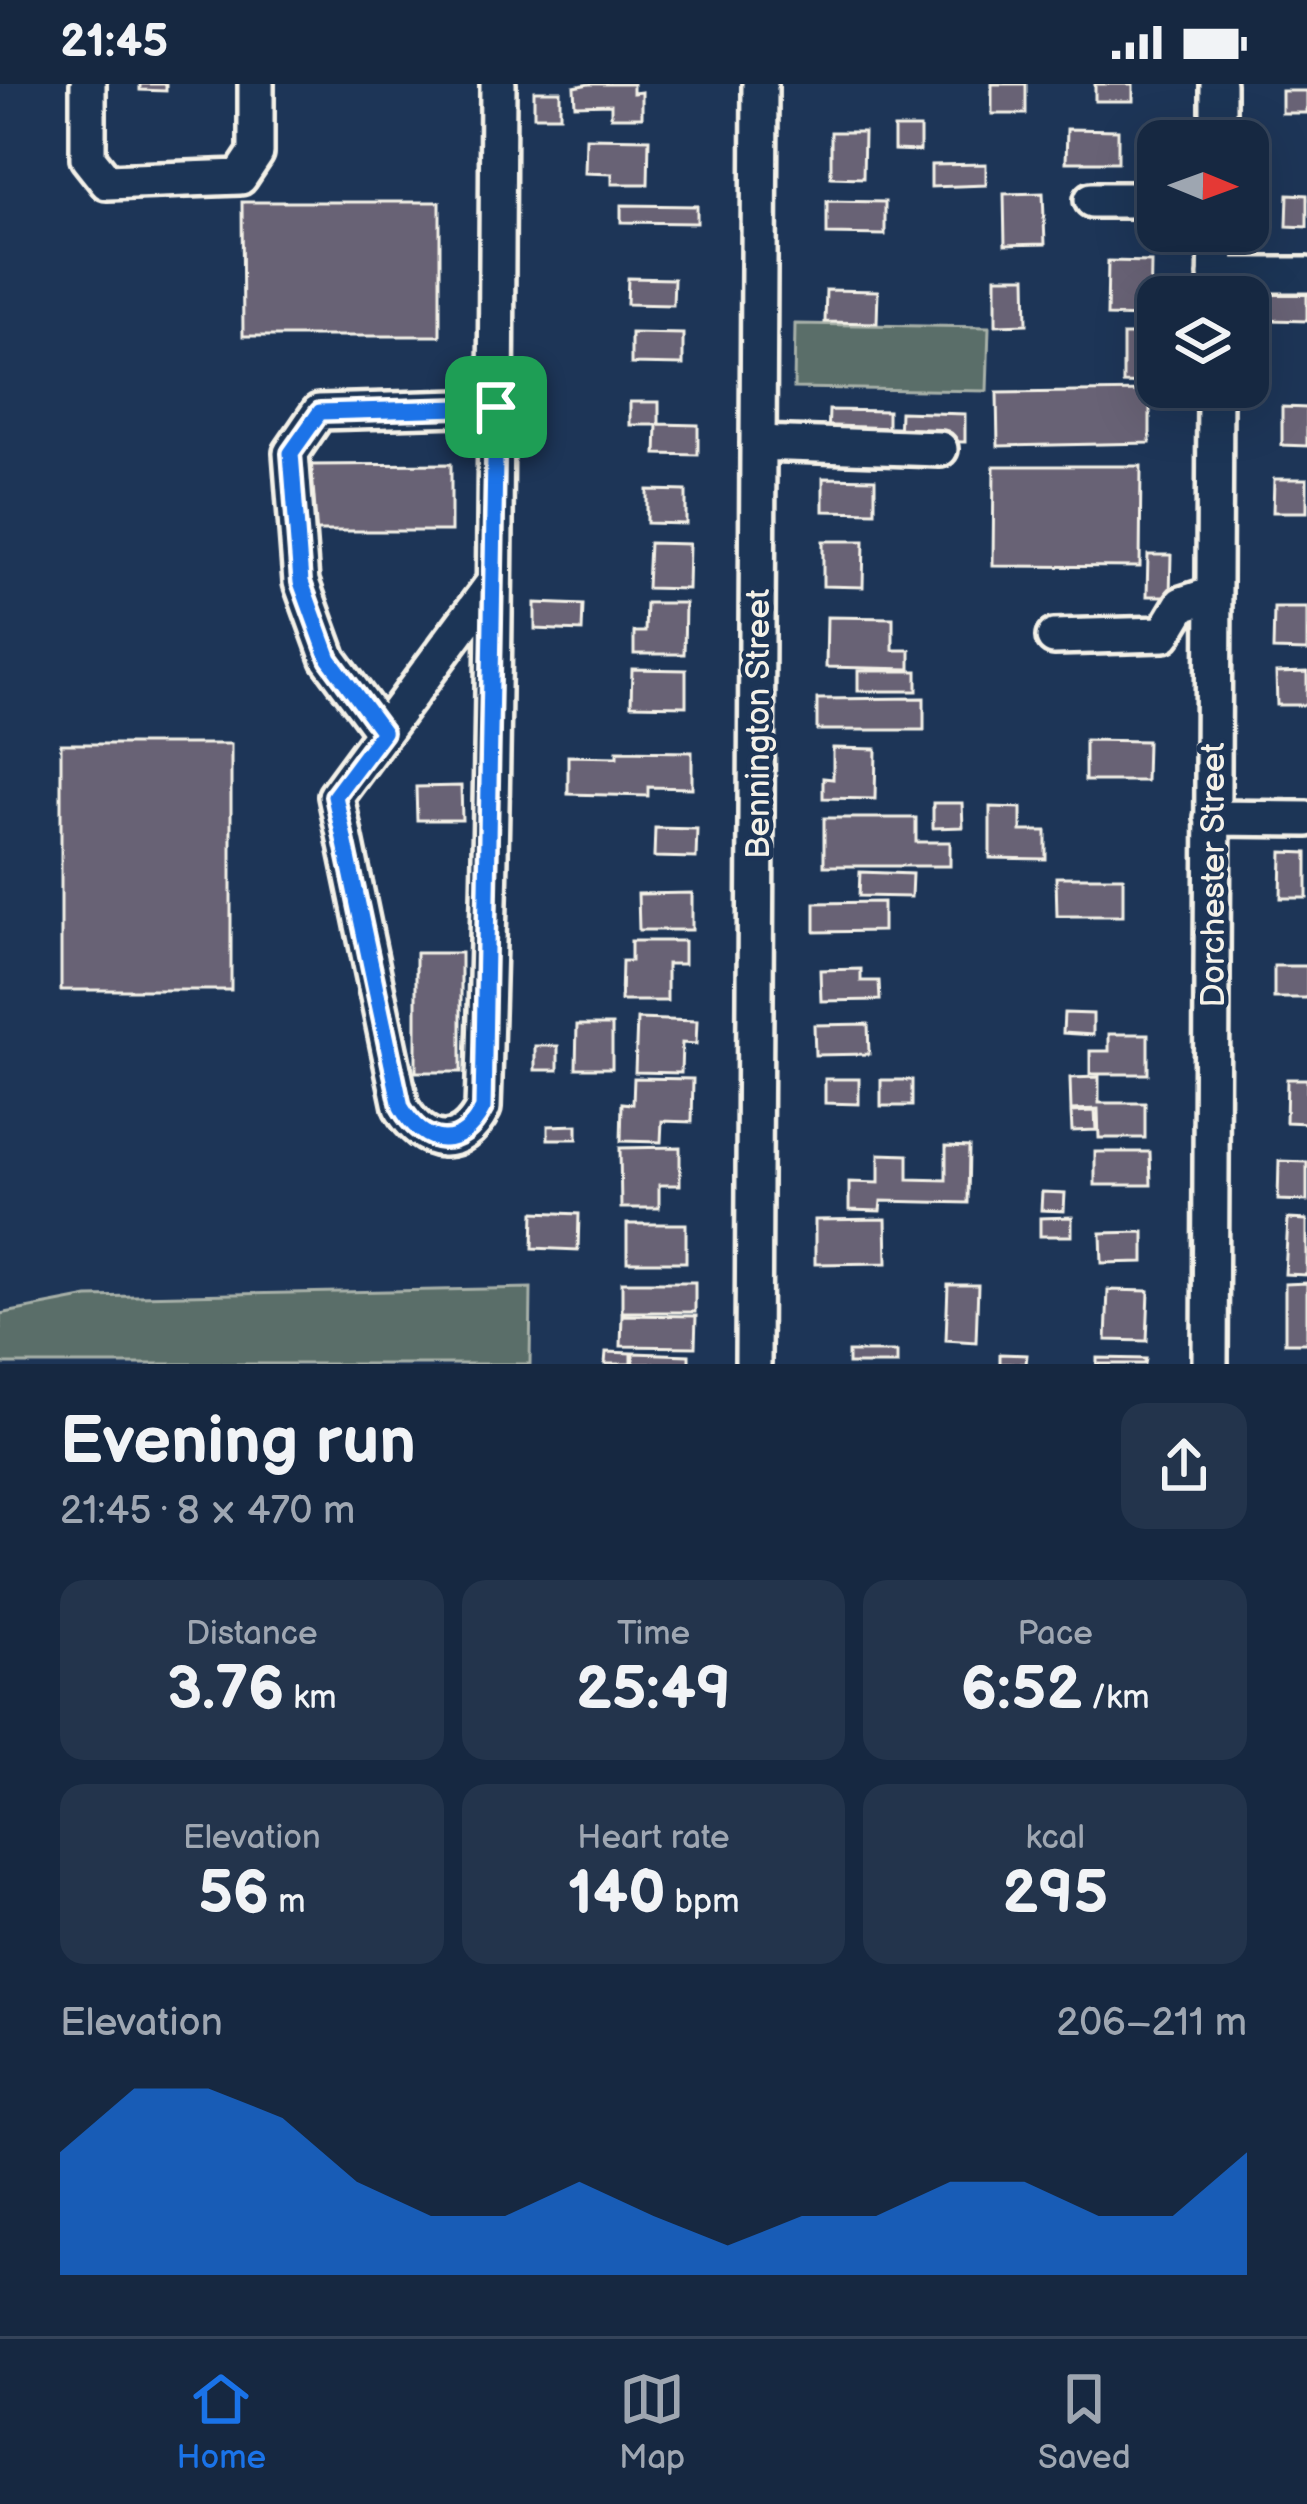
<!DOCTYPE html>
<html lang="en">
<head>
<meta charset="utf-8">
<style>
	:root { --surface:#162841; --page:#23344c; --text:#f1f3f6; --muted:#9ea6b1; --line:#35445a; --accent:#1a73e8 }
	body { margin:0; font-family:"Balsamiq Sans",sans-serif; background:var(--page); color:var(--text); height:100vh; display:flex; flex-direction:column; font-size:45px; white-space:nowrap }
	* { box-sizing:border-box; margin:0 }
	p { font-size:39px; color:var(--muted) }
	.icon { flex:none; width:66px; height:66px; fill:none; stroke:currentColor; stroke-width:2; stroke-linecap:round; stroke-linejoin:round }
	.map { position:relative; height:1280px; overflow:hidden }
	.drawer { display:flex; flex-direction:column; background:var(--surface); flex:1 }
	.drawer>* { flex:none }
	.needle { width:78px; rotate:91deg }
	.fabs { position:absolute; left:1137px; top:36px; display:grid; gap:24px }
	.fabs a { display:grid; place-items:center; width:132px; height:132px; border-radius:24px; background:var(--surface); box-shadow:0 12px 48px #0002,0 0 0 3px var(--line); font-size:60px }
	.pin { position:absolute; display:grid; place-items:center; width:102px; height:102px; color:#fff; margin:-51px; border-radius:24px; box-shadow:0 6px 18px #0006 }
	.round { display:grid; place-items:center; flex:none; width:126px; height:126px; border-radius:24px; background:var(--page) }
	.headline { display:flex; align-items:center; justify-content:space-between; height:204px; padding:0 60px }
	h1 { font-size:66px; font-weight:700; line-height:90px }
	.figures { display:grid; grid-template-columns:repeat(3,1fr); gap:18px; height:204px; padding:12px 60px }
	.figures div { display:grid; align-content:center; border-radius:24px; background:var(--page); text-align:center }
	.figures b { font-size:60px; font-weight:700 }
	.figures small { font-size:33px; font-weight:400 }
	.figures p { font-size:33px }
	.chart { height:336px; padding:24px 60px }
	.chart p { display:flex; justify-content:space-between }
	.chart svg { width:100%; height:216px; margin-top:12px; fill:var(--accent); opacity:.7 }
	.status { display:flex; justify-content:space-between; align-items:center; height:84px; padding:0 60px; background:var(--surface); direction:ltr }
	.status svg { height:33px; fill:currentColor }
	.tab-bar { display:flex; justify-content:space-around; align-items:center; height:168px; border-top:3px solid var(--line); background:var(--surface); font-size:33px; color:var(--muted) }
	.tab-bar a { display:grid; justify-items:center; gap:6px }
	.tab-bar .on { color:var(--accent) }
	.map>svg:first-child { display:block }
	.green { fill:#5a6e69; stroke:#a7b0a8; stroke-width:3 }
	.building { fill:#676274; stroke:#f4f1e8; stroke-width:3 }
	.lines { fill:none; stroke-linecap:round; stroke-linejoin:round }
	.minor-casing { stroke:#f4f1e8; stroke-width:42 }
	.minor { stroke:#1d3557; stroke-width:33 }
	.route-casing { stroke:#fff; stroke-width:24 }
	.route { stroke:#1a73e8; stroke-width:15 }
	.labels { text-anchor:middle; stroke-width:9; stroke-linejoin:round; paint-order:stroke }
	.street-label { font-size:33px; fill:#f4f1e8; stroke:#1d3557 }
</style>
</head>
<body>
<div class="status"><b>21:45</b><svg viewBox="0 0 49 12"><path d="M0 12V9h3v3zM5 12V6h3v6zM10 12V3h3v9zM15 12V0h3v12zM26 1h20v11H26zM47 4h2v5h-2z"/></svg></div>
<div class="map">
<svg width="1307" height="1280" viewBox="0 0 1307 1280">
	<rect width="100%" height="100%" fill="#1d3557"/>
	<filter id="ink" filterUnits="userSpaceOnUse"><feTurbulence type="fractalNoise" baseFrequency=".00833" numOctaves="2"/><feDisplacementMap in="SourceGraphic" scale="24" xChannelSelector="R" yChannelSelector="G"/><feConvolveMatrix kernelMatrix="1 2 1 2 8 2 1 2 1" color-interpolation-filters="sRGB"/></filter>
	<g filter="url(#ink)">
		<path class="green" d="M 795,240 L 989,243 L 987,307 L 794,304 Z
			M 531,1204 L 530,1280 L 0,1280 L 0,1230 L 88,1213 Z"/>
		<path class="building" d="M 140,0 L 166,0 L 166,7 L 140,6 Z
			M 589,0 L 633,0 L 633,9 L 642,8 L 642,33 L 611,33 L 611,20 L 575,21 L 574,3 Z
			M 992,0 L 1026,0 L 1026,30 L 992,30 Z
			M 1095,0 L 1133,0 L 1133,17 L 1095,17 Z
			M 534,7 L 560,7 L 560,32 L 534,32 Z
			M 1282,7 L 1307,7 L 1307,29 L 1282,29 Z
			M 894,44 L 920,44 L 920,67 L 894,66 Z
			M 1067,45 L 1118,46 L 1118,78 L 1066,78 Z
			M 831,48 L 864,48 L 863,94 L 831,93 Z
			M 586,54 L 649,55 L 648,100 L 612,100 L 612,90 L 585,89 Z
			M 986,80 L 986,101 L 931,103 L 931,81 Z
			M 1043,109 L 1045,160 L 1005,161 L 1004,110 Z
			M 1288,110 L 1307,111 L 1307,143 L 1287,142 Z
			M 827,117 L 885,118 L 885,151 L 827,150 Z
			M 242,118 L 440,118 L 440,252 L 243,252 Z
			M 621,121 L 697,122 L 697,139 L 621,138 Z
			M 1108,177 L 1151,178 L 1150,233 L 1107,232 Z
			M 996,193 L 1026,193 L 1027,240 L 996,241 Z
			M 628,194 L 674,195 L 673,221 L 627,220 Z
			M 1271,202 L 1307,203 L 1307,237 L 1270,236 Z
			M 826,206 L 878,207 L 877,239 L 825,238 Z
			M 631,249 L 683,250 L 683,281 L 631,280 Z
			M 1123,251 L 1149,251 L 1148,300 L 1123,299 Z
			M 1150,307 L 1150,359 L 998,362 L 997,309 Z
			M 630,318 L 659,318 L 659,340 L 698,341 L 698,371 L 656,370 L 657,341 L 630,341 Z
			M 1282,323 L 1307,324 L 1307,362 L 1282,361 Z
			M 829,326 L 888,327 L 888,356 L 828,355 Z
			M 900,328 L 965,330 L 965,358 L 899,357 Z
			M 451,380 L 451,447 L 311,447 L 311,381 Z
			M 994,382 L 1141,382 L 1140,483 L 993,482 Z
			M 823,394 L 875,395 L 875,428 L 823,427 Z
			M 1274,395 L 1307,395 L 1307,428 L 1273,428 Z
			M 647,406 L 686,407 L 686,440 L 647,439 Z
			M 823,457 L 864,457 L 863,503 L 823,502 Z
			M 649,459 L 689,460 L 688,505 L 647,504 Z
			M 1148,471 L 1171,471 L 1170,512 L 1147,512 Z
			M 535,519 L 583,521 L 582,547 L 535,545 Z
			M 646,519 L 685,519 L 684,570 L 634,570 L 634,548 L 645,548 Z
			M 1274,524 L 1307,524 L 1307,567 L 1273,566 Z
			M 827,533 L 893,534 L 893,566 L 910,566 L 910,585 L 826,583 Z
			M 632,585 L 686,586 L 686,622 L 631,621 Z
			M 858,587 L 917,587 L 917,607 L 858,607 Z
			M 1307,588 L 1307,621 L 1277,621 L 1276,589 Z
			M 924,614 L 924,646 L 817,646 L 817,615 Z
			M 1085,656 L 1147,657 L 1146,697 L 1085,697 Z
			M 61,660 L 231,660 L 231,906 L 61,906 Z
			M 833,664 L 876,665 L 875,715 L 823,714 L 823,694 L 833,695 Z
			M 617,667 L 692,668 L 692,704 L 648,703 L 648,712 L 568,710 L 568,672 L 617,673 Z
			M 461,702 L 462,736 L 417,736 L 416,703 Z
			M 933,719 L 962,719 L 963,743 L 933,744 Z
			M 990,723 L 1021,724 L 1021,747 L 1046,747 L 1046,775 L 990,774 Z
			M 824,734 L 916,734 L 916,758 L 950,758 L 950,782 L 824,782 Z
			M 655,744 L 697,745 L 696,774 L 654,773 Z
			M 1282,768 L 1307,769 L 1307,814 L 1281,814 Z
			M 860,788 L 912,790 L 911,813 L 859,812 Z
			M 1056,793 L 1123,793 L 1123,832 L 1057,832 Z
			M 692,809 L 692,846 L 639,846 L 638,810 Z
			M 883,818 L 883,847 L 815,848 L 815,819 Z
			M 631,857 L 684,857 L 684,880 L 667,880 L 667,917 L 621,917 L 622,877 L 631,877 Z
			M 416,869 L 461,869 L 461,988 L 416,988 Z
			M 1274,882 L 1307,882 L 1307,914 L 1274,914 Z
			M 861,885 L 861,897 L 879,897 L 880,916 L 821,917 L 820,886 Z
			M 1064,929 L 1093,930 L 1093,951 L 1063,949 Z
			M 637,935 L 697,937 L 696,960 L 682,959 L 681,989 L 635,988 Z
			M 868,940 L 869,970 L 815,971 L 814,941 Z
			M 577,941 L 612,941 L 612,984 L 576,984 Z
			M 1109,950 L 1148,950 L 1148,990 L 1090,990 L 1090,967 L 1109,967 Z
			M 535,962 L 558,962 L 558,986 L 535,986 Z
			M 1099,993 L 1099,1019 L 1145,1019 L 1145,1054 L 1099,1054 L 1098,1025 L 1071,1026 L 1070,994 Z
			M 634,994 L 693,995 L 692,1038 L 662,1037 L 661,1058 L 621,1057 L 622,1019 L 633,1020 Z
			M 825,995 L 859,995 L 859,1020 L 825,1019 Z
			M 1287,995 L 1307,995 L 1307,1039 L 1286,1038 Z
			M 881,996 L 912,996 L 912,1022 L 881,1022 Z
			M 1095,1027 L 1096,1046 L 1072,1047 L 1071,1028 Z
			M 577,1041 L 577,1055 L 548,1055 L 548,1042 Z
			M 946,1062 L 969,1063 L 968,1119 L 881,1117 L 880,1127 L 849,1126 L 849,1098 L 879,1099 L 879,1070 L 908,1071 L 908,1095 L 946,1096 Z
			M 680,1063 L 680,1101 L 659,1101 L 659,1124 L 621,1124 L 620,1064 Z
			M 1095,1068 L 1150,1068 L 1151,1101 L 1095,1101 Z
			M 1279,1077 L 1307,1078 L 1307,1117 L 1278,1116 Z
			M 1042,1108 L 1065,1109 L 1064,1127 L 1041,1126 Z
			M 534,1128 L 579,1130 L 578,1166 L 533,1164 Z
			M 1072,1133 L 1072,1152 L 1040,1152 L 1040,1134 Z
			M 886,1135 L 887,1179 L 815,1180 L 815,1136 Z
			M 1288,1135 L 1307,1136 L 1307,1191 L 1285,1190 Z
			M 627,1140 L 686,1140 L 686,1178 L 627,1178 Z
			M 1144,1148 L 1144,1178 L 1102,1179 L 1101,1149 Z
			M 622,1198 L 695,1198 L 695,1228 L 622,1228 Z
			M 1307,1199 L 1307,1259 L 1285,1259 L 1285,1200 Z
			M 948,1201 L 978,1201 L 976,1258 L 946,1256 Z
			M 1108,1206 L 1149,1207 L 1147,1257 L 1106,1256 Z
			M 622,1231 L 696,1232 L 695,1263 L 621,1262 Z
			M 606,1268 L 631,1269 L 631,1280 L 605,1280 Z
			M 848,1268 L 897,1268 L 897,1280 L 848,1280 Z
			M 633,1269 L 689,1271 L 689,1280 L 633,1280 Z
			M 1000,1270 L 1027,1271 L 1026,1280 L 1000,1280 Z
			M 1097,1274 L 1146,1275 L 1145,1280 L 1097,1280 Z"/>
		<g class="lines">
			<g class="minor-casing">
				<path id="minor" d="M 88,0 L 88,74 L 107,98 L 240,93 L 256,69 L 256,0
					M 1218,57 L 1218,0
					M 1092,116 L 1158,116
					M 1216,191 L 1307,191
					M 1216,211 L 1217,147
					M 758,359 L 940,365
					M 494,498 L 336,712 L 401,1023 C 424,1063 461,1068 483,1024 C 495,683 496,341 498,0
					M 1054,553 L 1164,550 L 1182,520 L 1213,510
					M 383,648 L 329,575 L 301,498 L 291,369 L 319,328 L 496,323
					M 1212,734 L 1307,735
					M 753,1280 L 760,0
					M 1210,1280 L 1215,303"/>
			</g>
			<use href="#minor" class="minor"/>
		</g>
	</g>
	<g class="lines" filter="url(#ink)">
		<g class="route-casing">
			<path id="route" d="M 496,323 L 483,1024 C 461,1068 424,1063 401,1023 L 335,712 L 383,648 L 329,575 L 301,498 L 291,369 L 320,328 Z"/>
		</g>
		<use href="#route" class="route"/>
	</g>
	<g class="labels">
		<g class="street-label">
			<text transform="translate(757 640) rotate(-90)" y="12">Bennington Street</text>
			<text transform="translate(1212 791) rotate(-90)" y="12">Dorchester Street</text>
		</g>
	</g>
</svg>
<div class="fabs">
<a><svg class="needle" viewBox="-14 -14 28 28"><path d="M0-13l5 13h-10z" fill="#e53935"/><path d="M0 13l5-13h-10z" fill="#9ea6b1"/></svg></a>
<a><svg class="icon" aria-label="layers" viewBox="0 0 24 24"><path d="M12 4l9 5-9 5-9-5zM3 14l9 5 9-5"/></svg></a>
</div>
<div class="pin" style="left:496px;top:323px;background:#1e9e55"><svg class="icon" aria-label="arrive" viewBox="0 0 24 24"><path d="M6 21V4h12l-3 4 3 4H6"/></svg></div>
</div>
<section class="drawer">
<div class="headline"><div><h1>Evening run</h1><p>21:45 · 8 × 470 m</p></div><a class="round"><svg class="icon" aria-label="share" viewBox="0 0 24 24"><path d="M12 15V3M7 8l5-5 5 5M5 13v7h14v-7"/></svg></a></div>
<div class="figures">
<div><p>Distance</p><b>3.76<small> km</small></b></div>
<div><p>Time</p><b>25:49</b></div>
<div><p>Pace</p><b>6:52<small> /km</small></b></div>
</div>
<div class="figures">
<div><p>Elevation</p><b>56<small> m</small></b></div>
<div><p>Heart rate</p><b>140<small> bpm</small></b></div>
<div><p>kcal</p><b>295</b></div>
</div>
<div class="chart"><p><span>Elevation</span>206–211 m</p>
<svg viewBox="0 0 160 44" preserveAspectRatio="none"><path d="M0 44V19L10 6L20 6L30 12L40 25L50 32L60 32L70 25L80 32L90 38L100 32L110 32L120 25L130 25L140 32L150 32L160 19V44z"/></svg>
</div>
</section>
<nav class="tab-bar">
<a class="on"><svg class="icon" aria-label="home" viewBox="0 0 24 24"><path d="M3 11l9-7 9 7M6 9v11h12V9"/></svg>Home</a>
<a><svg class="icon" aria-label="map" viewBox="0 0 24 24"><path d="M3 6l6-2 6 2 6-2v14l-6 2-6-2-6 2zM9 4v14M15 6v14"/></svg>Map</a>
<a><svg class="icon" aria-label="saved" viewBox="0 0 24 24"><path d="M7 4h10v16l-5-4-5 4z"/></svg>Saved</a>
</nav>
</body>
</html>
